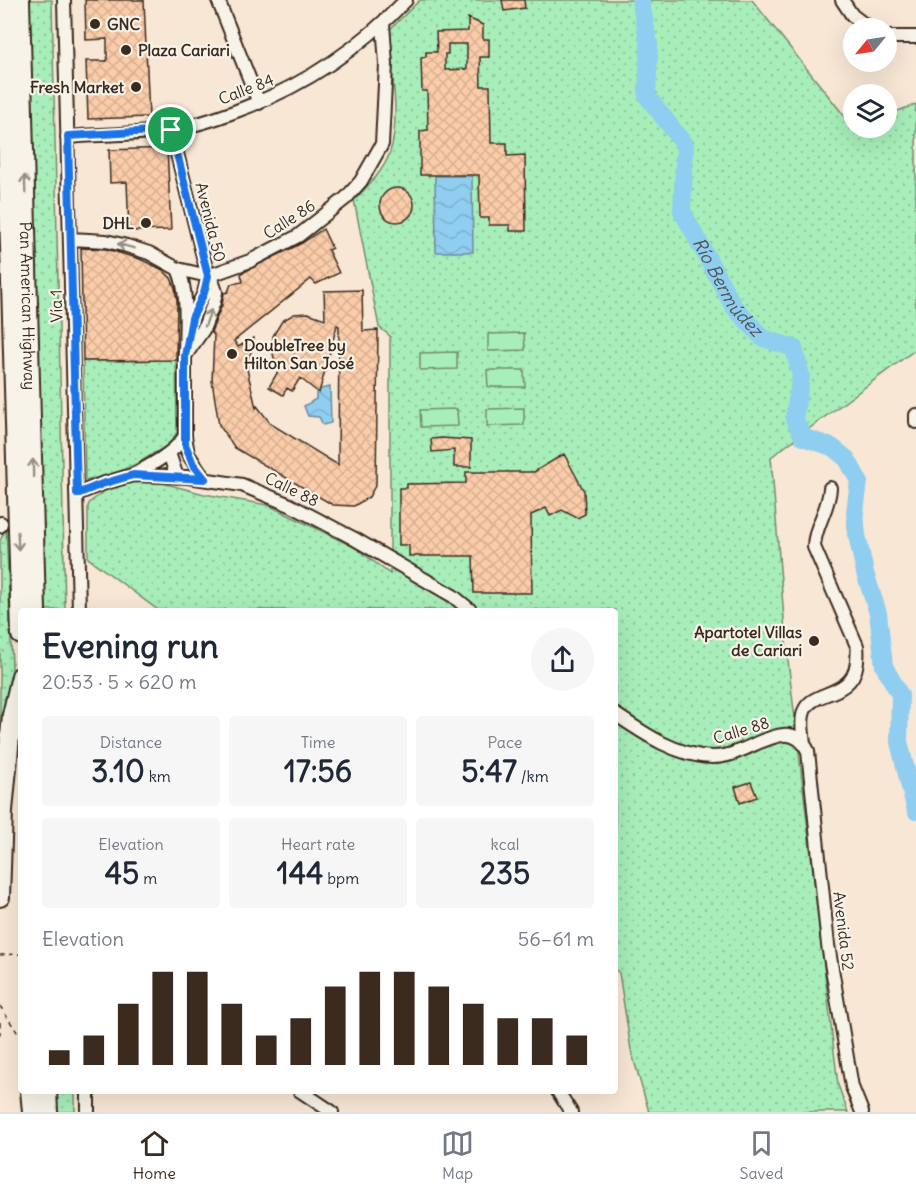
<!DOCTYPE html>
<html lang="en">
<head>
<meta charset="utf-8">
<style>
	:root { --surface:#fff; --page:#f6f6f7; --text:#1f2937; --muted:#747a83; --line:#e0e1e3; --accent:#3b2a1e }
	body { margin:0; font-family:Delius,sans-serif; background:var(--page); color:var(--text); height:100vh; display:flex; flex-direction:column; font-size:22px; white-space:nowrap }
	* { box-sizing:border-box; margin:0 }
	p { font-size:20px; color:var(--muted) }
	.icon { flex:none; width:33px; height:33px; fill:none; stroke:currentColor; stroke-width:2; stroke-linecap:round; stroke-linejoin:round }
	.map { position:relative; flex:1; overflow:hidden }
	.sheet { position:absolute; left:18px; top:608px; width:600px; height:486px; display:flex; flex-direction:column; background:var(--surface); border-radius:6px; box-shadow:0 6px 24px #0002 }
	.sheet>* { flex:none }
	.needle { width:39px; rotate:240deg }
	.tools { position:absolute; left:843px; top:18px; display:grid; gap:12px }
	.tools a { display:grid; place-items:center; width:54px; height:54px; border-radius:50%; background:var(--surface); box-shadow:0 6px 24px #0002; font-size:30px }
	.pin { position:absolute; display:grid; place-items:center; width:51px; height:51px; color:#fff; margin:-26px; border:3px solid #fff; border-radius:50%; box-shadow:0 2px 6px #0007 }
	.round { display:grid; place-items:center; flex:none; width:63px; height:63px; border-radius:32px; background:var(--page) }
	.headline { display:flex; align-items:center; justify-content:space-between; height:102px; padding:0 24px }
	h1 { font-size:33px; font-weight:800; line-height:45px }
	.metrics { display:grid; grid-template-columns:repeat(3,1fr); gap:9px; height:102px; padding:6px 24px }
	.metrics div { display:grid; align-content:center; border-radius:6px; background:var(--page); text-align:center }
	.metrics b { font-size:30px; font-weight:800 }
	.metrics small { font-size:16px; font-weight:400 }
	.metrics p { font-size:16px }
	.chart { height:168px; padding:12px 24px }
	.chart p { display:flex; justify-content:space-between }
	.chart svg { width:100%; height:108px; margin-top:6px; stroke:var(--accent); stroke-width:6 }
	.tabs { display:flex; justify-content:space-around; align-items:center; height:84px; border-top:2px solid var(--line); background:var(--surface); font-size:16px; color:var(--muted) }
	.tabs a { display:grid; justify-items:center; gap:3px }
	.tabs .active { color:var(--accent) }
	.map>svg:first-child { display:block }
	.grass { fill:url(#grass-dots); stroke:#728c6c; stroke-width:1.5 }
	.pitch { fill:#a8eeba; stroke:#728c6c; stroke-width:1.5 }
	.water { fill:url(#water-waves); stroke:#6d8c9c; stroke-width:1.5 }
	.lines { fill:none; stroke-linecap:round; stroke-linejoin:round }
	.river { stroke:#8fcef0; stroke-width:18 }
	.building { fill:url(#building-cross-hatch); stroke:#3b2a1e; stroke-width:1.5; fill-rule:evenodd }
	.minor-casing { stroke:#3b2a1e; stroke-width:16 }
	.highway-casing { stroke:#3b2a1e; stroke-width:22 }
	.path { stroke:#3b2a1e; stroke-width:1.5; stroke-dasharray:4.5 4.5; stroke-linecap:butt }
	.minor { stroke:#f7f3e8; stroke-width:12 }
	.highway { stroke:#f7f3e8; stroke-width:18 }
	.oneway { stroke:#998e83 }
	.route-casing { stroke:#fff; stroke-width:12 }
	.route { stroke:#1a73e8; stroke-width:8 }
	.poi-dot { fill:#3b2a1e; stroke:#f7f3e8; stroke-width:2 }
	.labels { text-anchor:middle; stroke-width:4.5; stroke-linejoin:round; paint-order:stroke }
	.poi-label { font-size:16px; font-weight:bold; fill:#3b2a1e; stroke:#f7f3e8; text-anchor:start }
	.street-label { font-size:16px; fill:#3b2a1e; stroke:#f7f3e8 }
	.water-label { font-size:18px; font-style:italic; fill:#505352; stroke:#f7f3e8 }
</style>
</head>
<body>
<div class="map">
<svg width="916" height="1112" viewBox="0 0 916 1112">
	<defs>
		<pattern id="grass-dots" width="8" height="8" patternUnits="userSpaceOnUse" patternTransform="scale(1.5)"><rect width="8" height="8" fill="#a8eeba"/><path d="M2 2h.1M6 6h.1" fill="none" stroke="#92cc9f" stroke-width="1.8" stroke-linecap="round"/></pattern>
		<pattern id="water-waves" width="16" height="10" patternUnits="userSpaceOnUse" patternTransform="scale(1.5)"><rect width="16" height="10" fill="#8fcef0"/><path d="M0 5q4-4 8 0t8 0" fill="none" stroke="#7cb1cd"/></pattern>
		<pattern id="building-cross-hatch" width="8" height="8" patternUnits="userSpaceOnUse" patternTransform="scale(1.5)"><rect width="8" height="8" fill="#facca9"/><path d="M0 0l8 8M0 8l8-8" fill="none" stroke="#d7af91"/></pattern>
	</defs>
	<rect width="100%" height="100%" fill="#f8e7d5"/>
	<filter id="ink" filterUnits="userSpaceOnUse"><feTurbulence type="fractalNoise" baseFrequency=".0167" numOctaves="2"/><feDisplacementMap in="SourceGraphic" scale="12" xChannelSelector="R" yChannelSelector="G"/><feConvolveMatrix kernelMatrix="1 2 1 2 8 2 1 2 1" color-interpolation-filters="sRGB"/></filter>
	<g filter="url(#ink)">
		<path class="grass" d="M 28,0 L 52,0 L 65,610 L 41,610 Z
			M 420,0 L 752,0 L 854,128 L 886,128 L 887,115 L 916,104 L 916,349 L 771,457 L 786,643 L 838,1085 L 848,1112 L 649,1112 L 631,1050 L 619,973 L 615,969 L 615,610 L 158,610 L 88,558 L 88,506 L 90,502 L 109,488 L 134,480 L 155,481 L 204,494 L 268,505 L 356,548 L 390,574 L 390,336 L 379,327 L 354,200 C 367,187 384,171 390,152 C 401,121 391,65 388,31 Z
			M 176,360 L 177,432 L 170,444 L 138,463 L 120,471 L 85,481 L 83,361 Z
			M 6,528 L 13,688 L 0,782 L 0,541 Z
			M 55,1091 L 75,1091 L 75,1112 L 56,1112 Z"/>
		<path class="pitch" d="M 524,333 L 525,350 L 488,351 L 488,334 Z
			M 457,352 L 457,369 L 420,370 L 420,353 Z
			M 487,370 L 524,370 L 525,387 L 488,387 Z
			M 524,408 L 524,425 L 487,426 L 487,409 Z
			M 457,409 L 458,426 L 421,427 L 420,410 Z"/>
		<path class="water" d="M 435,176 L 472,176 L 473,252 L 436,252 Z
			M 330,387 L 331,423 L 323,425 L 319,417 L 308,416 L 304,406 L 316,399 L 316,390 Z"/>
		<g class="lines">
			<path class="river" id="s1" d="M 640,0 L 649,44 L 647,96 L 685,145 L 682,211 L 734,307 L 763,338 L 794,348 L 801,376 L 794,418 L 803,437 L 832,447 L 847,459 L 859,481 L 855,512 L 857,535 L 865,573 L 878,613 L 884,666 L 900,695 L 899,742 L 916,811"/>
		</g>
		<path class="building" d="M 85,0 L 144,0 L 149,117 L 88,119 L 86,61 L 107,61 L 107,39 L 86,40 Z
			M 502,0 L 524,0 L 525,8 L 504,11 Z
			M 468,18 L 483,25 L 483,39 L 489,39 L 489,57 L 480,57 L 481,86 L 490,86 L 491,143 L 507,143 L 507,156 L 525,155 L 526,231 L 510,231 L 510,225 L 489,225 L 489,218 L 480,218 L 479,175 L 420,175 L 420,131 L 428,130 L 427,91 L 422,91 L 421,58 L 426,57 L 426,52 L 437,52 L 436,32 L 468,31 ZM 448,44 L 467,44 L 467,69 L 445,70 L 445,54 L 448,54 Z
			M 167,148 L 171,230 L 129,231 L 127,182 L 110,183 L 109,150 Z
			M380 205a17 17 0 1 1 34 0a17 17 0 1 1-34 0Z
			M 323,229 L 332,248 L 328,250 L 339,273 L 316,284 L 311,279 L 234,341 L 238,347 L 254,338 L 247,369 L 256,408 L 257,406 L 271,424 L 338,465 L 339,326 L 337,325 L 319,393 L 300,378 L 292,391 L 287,388 L 283,395 L 269,387 L 280,368 L 274,358 L 272,349 L 273,336 L 282,321 L 294,314 L 308,313 L 325,319 L 324,291 L 362,290 L 363,331 L 378,330 L 376,484 L 369,497 L 354,506 L 333,505 L 235,448 L 219,425 L 212,381 L 214,335 L 211,332 L 222,305 L 224,293 L 228,292 L 231,284 L 243,282 L 241,274 L 244,272 L 302,243 Z
			M 81,248 L 106,249 L 140,259 L 163,270 L 171,278 L 175,288 L 177,300 L 176,360 L 83,361 Z
			M 442,438 L 471,440 L 471,467 L 454,467 L 454,450 L 432,452 L 431,439 Z
			M 564,454 L 584,491 L 585,514 L 577,518 L 562,510 L 550,516 L 546,508 L 531,515 L 532,593 L 474,593 L 473,556 L 409,556 L 409,545 L 399,545 L 399,488 L 407,488 L 407,484 L 466,483 L 466,472 L 534,472 Z
			M 751,782 L 757,797 L 740,803 L 735,787 Z"/>
		<g class="lines">
			<g class="minor-casing">
				<path id="minor" d="M 64,0 L 79,610
					M 218,0 L 259,103
					M 842,0 L 852,15 L 869,28
					M 886,37 L 916,37
					M 171,130 L 208,276 L 204,293 L 192,318 L 185,356 C 185,330 189,292 178,269
					M 67,137 C 102,134 139,135 173,129 C 196,126 218,118 239,110 C 304,86 358,50 406,0
					M 71,239 L 106,241 L 127,246 L 149,253 L 178,269 L 208,276 L 250,261 L 298,236 L 346,198 L 361,181 L 382,144 L 386,64 L 383,24
					M 916,415 L 916,422
					M 185,436 L 188,454 L 205,479
					M 169,453 L 177,477
					M 133,475 C 152,464 173,454 185,436 L 185,356 L 203,330 L 214,302 L 216,292 L 213,283 L 208,276
					M 77,494 L 102,484 L 133,475 L 188,477 L 242,485 L 290,505 L 353,538 L 453,596 L 470,610
					M 0,526 L 1,523
					M 615,714 C 643,733 676,756 712,757 C 720,757 731,755 739,751 C 761,743 793,719 808,751 L 828,945 L 852,1087 L 862,1112
					M 804,743 C 803,735 801,724 803,715 C 809,684 863,705 857,646 L 814,547 C 814,527 829,510 830,488
					M 88,1090 L 88,1112
					M 299,1090 L 332,1112
					M 557,1090 L 571,1112"/>
			</g>
			<g class="highway-casing">
				<g id="highway">
					<path d="M 3,0 L 21,635"/>
					<path id="s2" d="M 20,0 L 36,610"/>
					<path d="M 0,897 L 3,811 L 12,715 L 21,676"/>
					<path d="M 30,1090 L 32,1112"/>
					<path d="M 47,1090 L 48,1112"/>
				</g>
			</g>
			<path class="path" d="M 0,955 L 21,954
				M 0,1006 L 21,1038
				M 0,1022 L 0,1040"/>
			<use href="#minor" class="minor"/>
			<use href="#highway" class="highway"/>
		</g>
		<defs><path id="oneway-shaft" d="M-6 0H5M1.5-3L5.5 0L1.5 3" fill="none" stroke-width="1.6" stroke-linecap="round" stroke-linejoin="round" transform="scale(1.5)"/></defs>
		<g class="oneway">
			<use href="#oneway-shaft" transform="translate(25 184) rotate(-92)"/>
			<use href="#oneway-shaft" transform="translate(126 246) rotate(-165)"/>
			<use href="#oneway-shaft" transform="translate(208 318) rotate(-70)"/>
			<use href="#oneway-shaft" transform="translate(33 468) rotate(-91)"/>
			<use href="#oneway-shaft" transform="translate(18 541) rotate(88)"/>
		</g>
	</g>
	<g class="lines" filter="url(#ink)">
		<g class="route-casing">
			<path id="route" d="M 171,130 L 208,276 L 204,293 L 192,318 L 185,356 L 185,444 L 193,464 L 205,479 L 133,475 L 102,484 L 77,494 L 68,136 Z"/>
		</g>
		<use href="#route" class="route"/>
	</g>
	<g class="poi-dot">
		<circle cx="95" cy="24" r="6"/>
		<circle cx="126" cy="50" r="6"/>
		<circle cx="136" cy="87" r="6"/>
		<circle cx="146" cy="223" r="6"/>
		<circle cx="232" cy="354" r="6"/>
		<circle cx="814" cy="641" r="6"/>
	</g>
	<g class="labels">
		<g class="poi-label">
			<text x="107" y="30">GNC</text>
			<text x="138" y="56">Plaza Cariari</text>
			<text x="124" y="93" text-anchor="end">Fresh Market</text>
			<text x="134" y="229" text-anchor="end">DHL</text>
			<text x="244" y="351">DoubleTree by<tspan x="244" dy="18">Hilton San José</tspan></text>
			<text x="802" y="638" text-anchor="end">Apartotel Villas<tspan x="802" dy="18">de Cariari</tspan></text>
		</g>
		<g class="street-label">
			<text transform="translate(246 89) rotate(-21)" y="6">Calle 84</text>
			<text transform="translate(289 219) rotate(-33)" y="6">Calle 86</text>
			<text transform="translate(211 222) rotate(76)" y="6">Avenida 50</text>
			<text dy="6" stroke="none"><textPath href="#s2" startOffset="306">Pan American Highway</textPath></text>
			<text transform="translate(56 306) rotate(-92)" y="6">Vía 1</text>
			<text transform="translate(292 489) rotate(26)" y="6">Calle 88</text>
			<text transform="translate(741 730) rotate(-17)" y="6">Calle 88</text>
			<text transform="translate(844 931) rotate(83)" y="6">Avenida 52</text>
		</g>
		<g class="water-label">
			<text dy="6" stroke="none"><textPath href="#s1" startOffset="314">Río Bermúdez</textPath></text>
		</g>
	</g>
</svg>
<div class="tools">
<a><svg class="needle" viewBox="-14 -14 28 28"><path d="M0-13l5 13h-10z" fill="#e53935"/><path d="M0 13l5-13h-10z" fill="#747a83"/></svg></a>
<a><svg class="icon" aria-label="layers" viewBox="0 0 24 24"><path d="M12 4l9 5-9 5-9-5zM3 14l9 5 9-5"/></svg></a>
</div>
<div class="pin" style="left:171px;top:130px;background:#1e9e55"><svg class="icon" aria-label="arrive" viewBox="0 0 24 24"><path d="M6 21V4h12l-3 4 3 4H6"/></svg></div>
<section class="sheet">
<div class="headline"><div><h1>Evening run</h1><p>20:53 · 5 × 620 m</p></div><a class="round"><svg class="icon" aria-label="share" viewBox="0 0 24 24"><path d="M12 15V3M7 8l5-5 5 5M5 13v7h14v-7"/></svg></a></div>
<div class="metrics">
<div><p>Distance</p><b>3.10<small> km</small></b></div>
<div><p>Time</p><b>17:56</b></div>
<div><p>Pace</p><b>5:47<small> /km</small></b></div>
</div>
<div class="metrics">
<div><p>Elevation</p><b>45<small> m</small></b></div>
<div><p>Heart rate</p><b>144<small> bpm</small></b></div>
<div><p>kcal</p><b>235</b></div>
</div>
<div class="chart"><p><span>Elevation</span>56–61 m</p>
<svg viewBox="0 0 160 44" preserveAspectRatio="none"><path d="M5 44V38M15 44V32M25 44V19M35 44V6M45 44V6M55 44V19M65 44V32M75 44V25M85 44V12M95 44V6M105 44V6M115 44V12M125 44V19M135 44V25M145 44V25M155 44V32"/></svg>
</div>
</section>
</div>
<nav class="tabs">
<a class="active"><svg class="icon" aria-label="home" viewBox="0 0 24 24"><path d="M3 11l9-7 9 7M6 9v11h12V9"/></svg>Home</a>
<a><svg class="icon" aria-label="map" viewBox="0 0 24 24"><path d="M3 6l6-2 6 2 6-2v14l-6 2-6-2-6 2zM9 4v14M15 6v14"/></svg>Map</a>
<a><svg class="icon" aria-label="saved" viewBox="0 0 24 24"><path d="M7 4h10v16l-5-4-5 4z"/></svg>Saved</a>
</nav>
</body>
</html>
